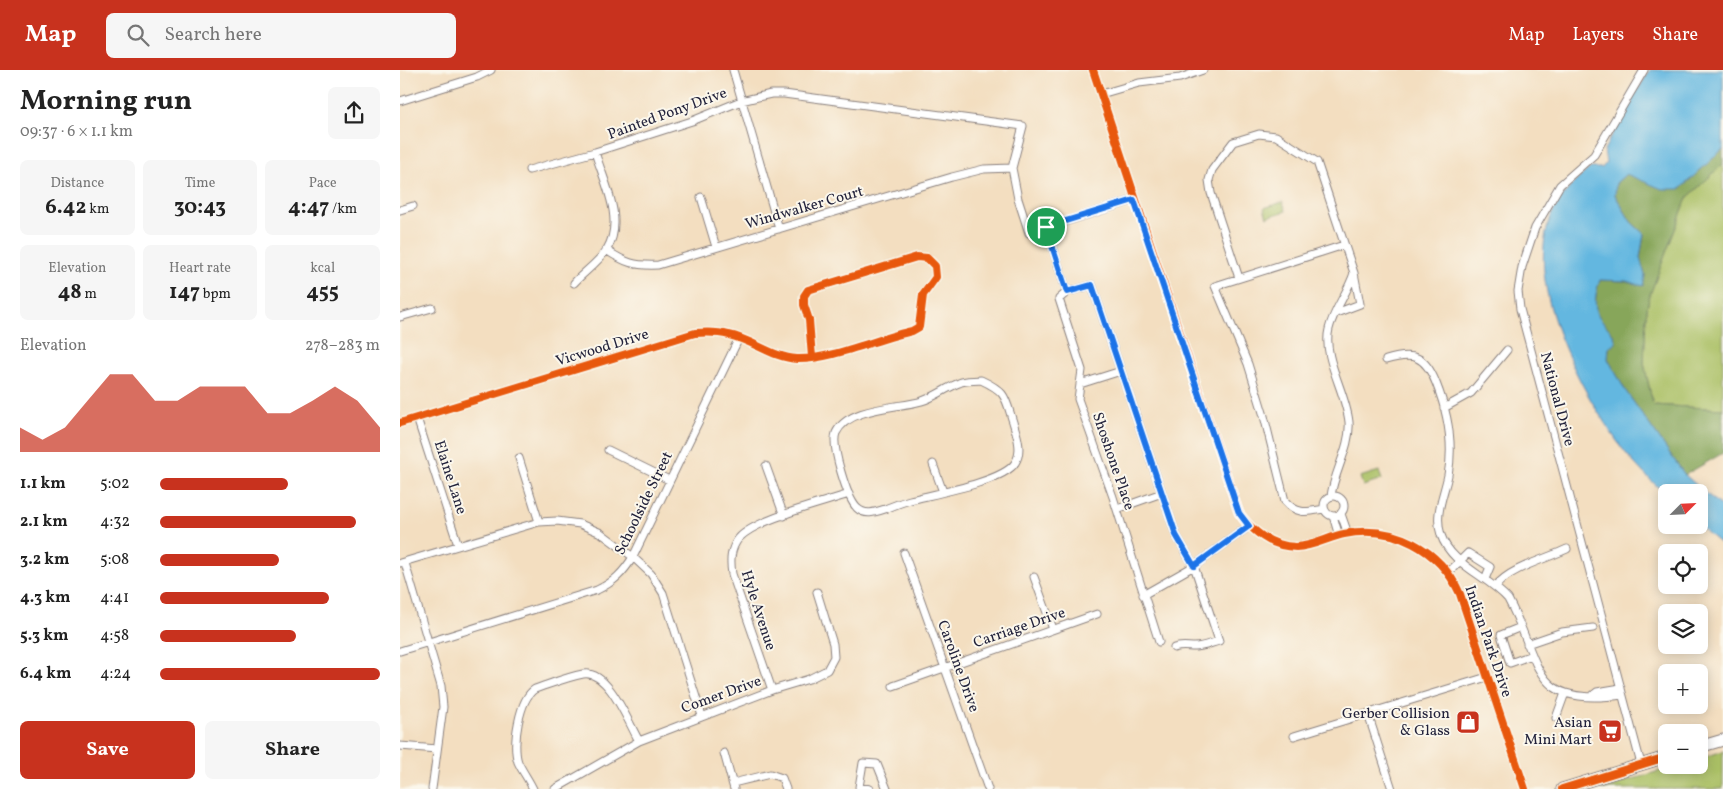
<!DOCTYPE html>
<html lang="en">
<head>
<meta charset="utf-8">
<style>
	:root { --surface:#fff; --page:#f6f6f6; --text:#222; --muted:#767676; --accent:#c8321e }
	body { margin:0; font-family:Vollkorn,serif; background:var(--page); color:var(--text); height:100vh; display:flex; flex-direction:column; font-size:19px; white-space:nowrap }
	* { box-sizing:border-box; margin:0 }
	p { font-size:16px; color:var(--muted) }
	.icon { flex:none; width:28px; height:28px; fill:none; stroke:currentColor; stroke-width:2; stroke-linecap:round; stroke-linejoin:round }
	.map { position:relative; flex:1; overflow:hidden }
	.details { display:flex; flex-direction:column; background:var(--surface); width:400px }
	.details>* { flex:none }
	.needle { width:32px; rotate:66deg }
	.tools { position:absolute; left:1258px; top:414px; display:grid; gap:10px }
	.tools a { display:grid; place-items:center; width:50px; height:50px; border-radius:8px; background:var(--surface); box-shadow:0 2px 12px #0003; font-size:25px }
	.pin { position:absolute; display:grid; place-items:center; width:42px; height:42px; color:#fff; margin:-21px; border:2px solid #fff; border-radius:50%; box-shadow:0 1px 5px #0007 }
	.round { display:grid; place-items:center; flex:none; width:52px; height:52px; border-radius:8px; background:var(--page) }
	.head { display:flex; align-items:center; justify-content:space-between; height:85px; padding:0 20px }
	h1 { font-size:28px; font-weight:700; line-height:38px }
	.stats { display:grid; grid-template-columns:repeat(3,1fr); gap:8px; height:85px; padding:5px 20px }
	.stats div { display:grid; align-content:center; border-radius:8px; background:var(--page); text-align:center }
	.stats b { font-size:21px; font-weight:700 }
	.stats small { font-size:14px; font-weight:400 }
	.stats p { font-size:14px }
	.chart { height:140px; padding:10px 20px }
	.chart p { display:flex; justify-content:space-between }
	.chart svg { width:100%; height:90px; margin-top:5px; fill:var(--accent); opacity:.7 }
	.primary-button { display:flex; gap:10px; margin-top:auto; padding:10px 20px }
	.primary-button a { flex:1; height:58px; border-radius:8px; background:var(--accent); color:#fff; font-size:20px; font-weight:700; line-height:58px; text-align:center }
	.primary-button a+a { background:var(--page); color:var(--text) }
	ul { padding:0 20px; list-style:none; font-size:16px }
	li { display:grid; grid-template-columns:80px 60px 1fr; align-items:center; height:38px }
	li i { height:12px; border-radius:6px; background:var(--accent) }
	header { display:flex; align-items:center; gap:30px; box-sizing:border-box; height:70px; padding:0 25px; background:var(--accent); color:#fff }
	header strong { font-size:24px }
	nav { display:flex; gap:28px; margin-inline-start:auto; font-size:18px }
	.search { width:350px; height:45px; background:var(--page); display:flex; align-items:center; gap:12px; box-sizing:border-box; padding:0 18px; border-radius:8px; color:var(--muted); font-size:19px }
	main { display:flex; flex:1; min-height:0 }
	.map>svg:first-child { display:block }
	.green { fill:#aac065; stroke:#667150 }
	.forest { fill:#87a65a; stroke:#54644a }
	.water { fill:#64b7e0; stroke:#436c8e }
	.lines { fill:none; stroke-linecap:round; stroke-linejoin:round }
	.minor-casing { stroke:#8a807e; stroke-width:9 }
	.trunk-casing { stroke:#8a807e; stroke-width:13 }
	.minor { stroke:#fff; stroke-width:7 }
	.trunk { stroke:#fff; stroke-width:11 }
	.cycleway-casing { stroke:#fbf7ec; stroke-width:11 }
	.cycleway { stroke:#e8590c; stroke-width:8 }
	.route-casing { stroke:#fff; stroke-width:10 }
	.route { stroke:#1a73e8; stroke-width:6 }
	.labels { text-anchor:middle; stroke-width:4; stroke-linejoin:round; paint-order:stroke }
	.street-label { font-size:15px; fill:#22223b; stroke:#fbf7ec }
	.poi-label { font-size:15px; fill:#22223b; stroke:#fbf7ec; text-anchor:end }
</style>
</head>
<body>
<header>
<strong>Map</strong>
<div class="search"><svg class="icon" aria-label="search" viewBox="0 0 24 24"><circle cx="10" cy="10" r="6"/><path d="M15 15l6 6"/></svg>Search here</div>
<nav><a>Map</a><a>Layers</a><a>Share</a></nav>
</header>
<main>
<section class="details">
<div class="head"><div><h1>Morning run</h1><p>09:37 · 6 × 1.1 km</p></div><a class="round"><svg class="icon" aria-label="share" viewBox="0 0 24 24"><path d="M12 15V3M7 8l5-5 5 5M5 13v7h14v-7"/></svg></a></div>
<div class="stats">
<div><p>Distance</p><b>6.42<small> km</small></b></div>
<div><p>Time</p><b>30:43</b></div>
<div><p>Pace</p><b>4:47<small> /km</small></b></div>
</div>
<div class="stats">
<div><p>Elevation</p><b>48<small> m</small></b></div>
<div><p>Heart rate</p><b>147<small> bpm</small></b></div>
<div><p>kcal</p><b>455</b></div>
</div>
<div class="chart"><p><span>Elevation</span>278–283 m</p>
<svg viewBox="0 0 160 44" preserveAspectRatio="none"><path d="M0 44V32L10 38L20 32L30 19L40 6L50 6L60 19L70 19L80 12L90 12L100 12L110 25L120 25L130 19L140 12L150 19L160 32V44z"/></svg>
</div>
<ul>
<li><b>1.1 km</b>5:02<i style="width:58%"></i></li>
<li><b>2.1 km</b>4:32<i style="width:89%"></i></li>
<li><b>3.2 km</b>5:08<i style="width:54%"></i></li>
<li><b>4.3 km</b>4:41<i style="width:77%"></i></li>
<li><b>5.3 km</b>4:58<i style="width:62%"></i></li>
<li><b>6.4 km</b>4:24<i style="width:100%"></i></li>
</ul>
<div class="primary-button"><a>Save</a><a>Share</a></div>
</section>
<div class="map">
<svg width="1323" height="719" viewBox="0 0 1323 719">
	<rect width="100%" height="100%" fill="#fbf7ec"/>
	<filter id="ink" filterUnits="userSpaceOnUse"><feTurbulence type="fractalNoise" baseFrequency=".02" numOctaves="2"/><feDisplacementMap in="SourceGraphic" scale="10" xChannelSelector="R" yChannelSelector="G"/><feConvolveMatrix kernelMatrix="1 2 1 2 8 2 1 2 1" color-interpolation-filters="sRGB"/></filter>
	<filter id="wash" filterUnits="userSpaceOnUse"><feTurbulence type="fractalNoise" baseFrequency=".0096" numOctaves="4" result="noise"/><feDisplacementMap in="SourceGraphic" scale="20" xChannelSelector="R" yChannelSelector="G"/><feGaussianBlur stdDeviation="1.12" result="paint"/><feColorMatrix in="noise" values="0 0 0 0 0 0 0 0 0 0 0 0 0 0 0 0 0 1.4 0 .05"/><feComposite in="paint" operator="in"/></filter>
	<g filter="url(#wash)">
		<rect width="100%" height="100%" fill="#f3dec0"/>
		<path class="green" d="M 1323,94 L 1323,339 L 1253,335 L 1244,293 L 1246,246 L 1249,227 L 1287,128 Z
			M 883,132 L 886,141 L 867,147 L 864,138 Z
			M 979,401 L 982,410 L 963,416 L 960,407 Z
			M 1323,681 L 1323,719 L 1201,719 L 1279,695 L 1299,695 L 1299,689 Z"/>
		<path class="forest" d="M 1323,79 L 1323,94 L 1287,128 L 1249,227 L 1246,246 L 1244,293 L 1253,335 L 1323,339 L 1323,383 L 1285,405 L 1225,320 L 1208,289 L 1209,277 L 1216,273 C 1214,260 1204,256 1198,246 C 1193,237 1196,219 1200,210 L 1226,211 L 1243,215 L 1245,205 L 1240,189 L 1244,164 L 1231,152 L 1215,125 L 1216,113 L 1226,104 L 1280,119 Z"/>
		<path class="water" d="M 1250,0 L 1323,0 L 1323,79 L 1280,119 L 1262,119 L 1226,104 L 1216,113 L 1215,125 L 1231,152 L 1244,164 L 1240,188 L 1245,205 L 1243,216 L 1226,211 L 1200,210 C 1196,219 1193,237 1198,246 C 1204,256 1214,260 1216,273 L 1209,277 L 1208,289 L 1225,320 L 1285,405 L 1323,438 L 1323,476 L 1298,455 L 1299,422 L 1266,422 L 1266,425 C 1251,410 1234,395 1222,378 C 1182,323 1127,223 1148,155 C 1155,130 1172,114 1190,98 L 1202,98 L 1206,93 L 1204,80 L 1227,37 Z"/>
	</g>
	<g filter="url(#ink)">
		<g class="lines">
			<g class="minor-casing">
				<path id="minor" d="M 333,0 L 379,159
					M 693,0 L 839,443 C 853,462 871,477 896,477 C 912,477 929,467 944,464 C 993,454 1040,479 1060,524 L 1125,719
					M 701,24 L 739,13 L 780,8 L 803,0
					M 0,31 L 77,7 L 91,0
					M 129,100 L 195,82 L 292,51 L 341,31 L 371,24 L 384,24 L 623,56 L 612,98 L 618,129 L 629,163 L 734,130
					M 301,127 L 316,177
					M 0,140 L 13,136
					M 646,157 L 667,222
					M 206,180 C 226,193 234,196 258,195 L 552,107 L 584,99 L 612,98
					M 839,208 L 811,123 L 809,110 L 812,100 L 833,72 L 859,64 L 876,66 L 917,92 L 954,203 C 948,222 933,241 929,259 C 922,287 946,322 949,352 C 951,376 934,402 931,426
					M 174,213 C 184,202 199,192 207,179 C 225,150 204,112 195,82
					M 936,243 L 960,234 L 954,203
					M 0,247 L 32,238
					M 986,290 C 1013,282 1025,285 1036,313 C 1048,343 1054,373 1048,405 C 1044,425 1034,444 1041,465 C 1051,495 1088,506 1108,529 C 1143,594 1128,637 1222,625
					M 581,310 C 607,322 605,327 613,352 C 617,365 623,381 615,393 C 603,412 533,424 510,430 C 502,432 493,436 485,439 C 476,442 465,446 457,438 C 447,428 431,376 436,363 C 448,337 498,338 522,331 C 535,327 546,318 559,313 C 565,310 574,311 581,310 Z
					M 680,314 L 721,301
					M 1044,338 L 1071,323 L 1107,280
					M 17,348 L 58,475
					M 0,353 L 295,263 C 307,262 318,262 329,265 C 353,270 373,288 397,289 C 430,290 479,268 512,261 L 519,257 L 523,225 L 536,207 L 535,196 L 527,188 L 517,187 L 408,220 L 404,226 L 404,235 L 409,250 L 412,287
					M 208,380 L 269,410
					M 119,388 L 139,452
					M 533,394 L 543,422
					M 366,396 L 384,446
					M924 436a10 10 0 1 1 20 0a10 10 0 1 1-20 0Z
					M 717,439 L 762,423
					M 924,439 C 907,442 897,445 885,431 L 864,346 L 848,294 L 815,216 L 944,175
					M 941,444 L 948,464
					M 933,446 L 939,466
					M 504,483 L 588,719
					M 0,493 L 139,452 L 157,451 L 180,454 L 201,463 L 233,487 L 251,504 L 263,523 L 302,646
					M 5,493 L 41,616 L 43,637 L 32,719
					M 1049,502 L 1068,483 L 1090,497 L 1085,509
					M 634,507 L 653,559
					M 1096,516 C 1110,498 1146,489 1167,479
					M 743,525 L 794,496 L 849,456
					M 1121,557 L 1101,565 L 1110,593 L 1132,585
					M 759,572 L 713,427 L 678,329 L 682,300 L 659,229 L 667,222 L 692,215 L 776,465 L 794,496 L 819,571 C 811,573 803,577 795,577 C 787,577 782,575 774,578
					M 1127,574 L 1162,562 L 1193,558
					M 0,581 L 197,520 C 214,512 223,503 233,487 L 339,268
					M 493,616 L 697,544
					M 372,620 L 332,504 C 330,491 330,479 339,468 C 356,449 423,433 449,424
					M 1192,626 L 1197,622 L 1221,618
					M 968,644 L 992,719
					M 1156,648 L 1165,623
					M 894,666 L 1087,607
					M 0,676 L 37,679
					M 324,683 L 334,719
					M 1241,694 L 1120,239 L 1118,221 L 1122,197 L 1135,158 L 1160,115 L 1194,85 L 1244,0
					M 333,713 L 370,704 L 382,708 L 386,719
					M 133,719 C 129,710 122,701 118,692 C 112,675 119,629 135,619 C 150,614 167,607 183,604 C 208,599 228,652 239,671
					M 155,719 L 239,671 L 372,620 L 409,609 L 427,600 L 434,587 L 433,574 L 417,522
					M 470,719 L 459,717 L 463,693 L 477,694 L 487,719"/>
			</g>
			<g class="trunk-casing">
				<path id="trunk" d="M 1299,677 L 1323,670
					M 1162,719 L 1266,687"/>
			</g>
			<use href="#minor" class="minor"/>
			<use href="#trunk" class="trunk"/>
			<g class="cycleway-casing">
				<path id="cycleway" d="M 693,0 L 839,443 C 853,462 871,477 896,477 C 912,477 929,467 944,464 C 993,454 1040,479 1060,524 L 1125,719
					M 0,353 L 295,263 C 307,262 318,262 329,265 C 353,270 373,288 397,289 C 430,290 479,268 512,261 L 519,257 L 523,225 L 536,207 L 535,196 L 527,188 L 517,187 L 408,220 L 404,226 L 404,235 L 409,250 L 412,287
					M 1162,719 L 1266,687"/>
			</g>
			<use href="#cycleway" class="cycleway"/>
		</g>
	</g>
	<g class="lines" filter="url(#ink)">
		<g class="route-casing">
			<path id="route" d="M 734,130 L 839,443 L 849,456 L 794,496 L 776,465 L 692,215 L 667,222 L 646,157 Z"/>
		</g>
		<use href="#route" class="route"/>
	</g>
	<defs>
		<g id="shop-square" transform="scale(1.25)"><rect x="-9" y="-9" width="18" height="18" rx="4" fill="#c8321e" stroke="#fbf7ec"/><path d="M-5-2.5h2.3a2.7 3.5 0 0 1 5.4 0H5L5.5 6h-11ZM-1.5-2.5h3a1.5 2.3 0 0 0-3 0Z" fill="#fff"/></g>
		<g id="supermarket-square" transform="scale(1.25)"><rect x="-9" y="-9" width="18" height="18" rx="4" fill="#c8321e" stroke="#fbf7ec"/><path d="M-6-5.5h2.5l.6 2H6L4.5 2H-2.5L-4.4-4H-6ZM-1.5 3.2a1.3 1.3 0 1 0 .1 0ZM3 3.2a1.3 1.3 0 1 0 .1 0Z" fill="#fff"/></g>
	</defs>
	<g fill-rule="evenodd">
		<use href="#shop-square" x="1068" y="652"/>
		<use href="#supermarket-square" x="1210" y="661"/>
	</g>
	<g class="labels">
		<g class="street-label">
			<text transform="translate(267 43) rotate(-20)" y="5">Painted Pony Drive</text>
			<text transform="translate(404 137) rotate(-16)" y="5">Windwalker Court</text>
			<text transform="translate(202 277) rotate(-17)" y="5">Vicwood Drive</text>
			<text transform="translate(1158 329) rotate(75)" y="5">National Drive</text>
			<text transform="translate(714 391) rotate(71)" y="5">Shoshone Place</text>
			<text transform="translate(51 407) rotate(72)" y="5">Elaine Lane</text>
			<text transform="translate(243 433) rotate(-64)" y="5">Schoolside Street</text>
			<text transform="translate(359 540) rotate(72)" y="5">Hyle Avenue</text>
			<text transform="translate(619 557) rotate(-19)" y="5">Carriage Drive</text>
			<text transform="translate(1089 571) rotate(71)" y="5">Indian Park Drive</text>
			<text transform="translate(559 596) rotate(70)" y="5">Caroline Drive</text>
			<text transform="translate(321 624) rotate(-20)" y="5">Comer Drive</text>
		</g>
		<g class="poi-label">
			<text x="1050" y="648">Gerber Collision<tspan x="1050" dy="17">&amp; Glass</tspan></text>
			<text x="1192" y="657">Asian<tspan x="1192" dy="17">Mini Mart</tspan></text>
		</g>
	</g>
</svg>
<div class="tools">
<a><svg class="needle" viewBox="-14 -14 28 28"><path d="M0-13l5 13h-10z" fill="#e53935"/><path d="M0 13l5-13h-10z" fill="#767676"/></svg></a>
<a><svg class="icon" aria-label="locate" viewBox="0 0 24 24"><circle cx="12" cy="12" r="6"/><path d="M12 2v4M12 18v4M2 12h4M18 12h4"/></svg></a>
<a><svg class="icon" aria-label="layers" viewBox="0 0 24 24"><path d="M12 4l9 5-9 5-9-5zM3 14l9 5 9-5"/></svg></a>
<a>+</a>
<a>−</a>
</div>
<div class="pin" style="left:646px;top:157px;background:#1e9e55"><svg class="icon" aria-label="arrive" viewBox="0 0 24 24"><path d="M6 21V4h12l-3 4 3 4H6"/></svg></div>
</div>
</main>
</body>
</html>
